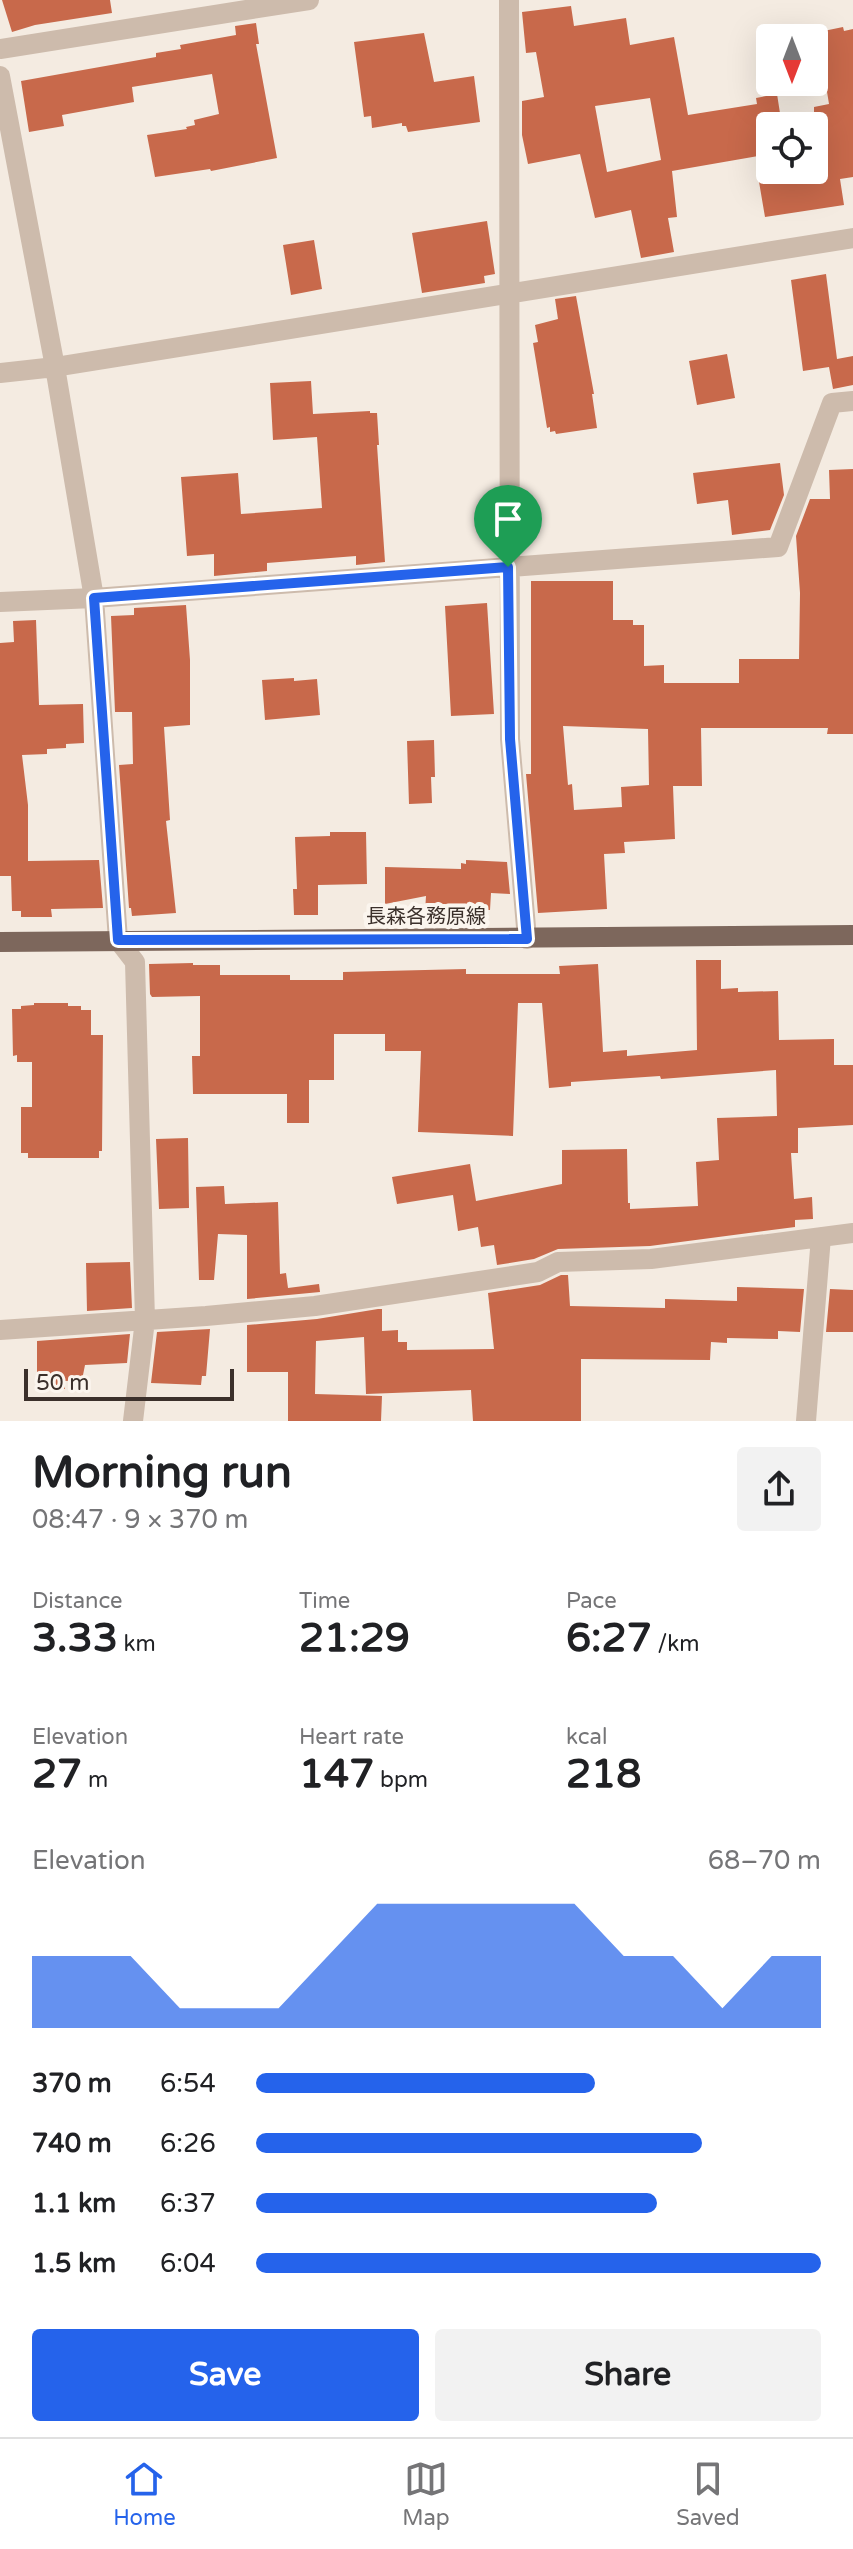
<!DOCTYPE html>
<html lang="en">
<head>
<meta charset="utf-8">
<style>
	:root { --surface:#fff; --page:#f2f2f2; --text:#202124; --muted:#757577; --line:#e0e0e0; --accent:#2563eb }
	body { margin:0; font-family:"Varela Round","Noto Sans JP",sans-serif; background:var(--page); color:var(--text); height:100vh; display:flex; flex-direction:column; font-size:30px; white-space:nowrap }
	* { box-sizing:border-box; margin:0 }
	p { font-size:26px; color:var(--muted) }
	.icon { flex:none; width:44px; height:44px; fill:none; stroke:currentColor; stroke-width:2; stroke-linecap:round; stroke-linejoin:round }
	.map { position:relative; height:1421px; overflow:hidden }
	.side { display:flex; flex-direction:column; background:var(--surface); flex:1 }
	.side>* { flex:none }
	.needle { width:52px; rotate:180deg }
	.tools { position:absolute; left:756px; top:24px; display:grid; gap:16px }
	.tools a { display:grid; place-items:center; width:72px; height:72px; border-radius:8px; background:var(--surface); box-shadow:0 8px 32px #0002; font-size:40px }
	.scale { position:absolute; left:24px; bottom:20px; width:210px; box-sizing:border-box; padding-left:8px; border:4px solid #3b302b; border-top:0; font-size:22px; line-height:28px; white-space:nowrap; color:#3b302b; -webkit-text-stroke:6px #fbf5ee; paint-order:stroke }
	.pin { position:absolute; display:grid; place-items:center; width:68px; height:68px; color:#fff; margin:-82px -34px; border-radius:50% 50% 50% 0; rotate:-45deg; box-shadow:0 0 8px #0007 }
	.pin .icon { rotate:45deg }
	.round { display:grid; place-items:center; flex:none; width:84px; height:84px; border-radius:8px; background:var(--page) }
	.headline { display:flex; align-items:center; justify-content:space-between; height:136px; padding:0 32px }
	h1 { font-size:44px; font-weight:700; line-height:60px }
	.figures { display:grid; grid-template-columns:repeat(3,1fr); gap:12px; height:136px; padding:8px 32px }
	.figures div { display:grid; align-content:center }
	.figures b { font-size:40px; font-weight:700 }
	.figures small { font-size:22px; font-weight:400 }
	.figures p { font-size:22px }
	.chart { height:224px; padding:16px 32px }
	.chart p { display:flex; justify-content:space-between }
	.chart svg { width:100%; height:144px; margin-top:8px; fill:var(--accent); opacity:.7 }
	.primary-button { display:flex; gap:16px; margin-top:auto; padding:16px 32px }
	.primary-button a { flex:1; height:92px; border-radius:8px; background:var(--accent); color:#fff; font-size:32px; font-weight:700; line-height:92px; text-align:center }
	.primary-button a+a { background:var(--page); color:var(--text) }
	ul { padding:0 32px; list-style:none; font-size:26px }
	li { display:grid; grid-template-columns:128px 96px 1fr; align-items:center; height:60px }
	li i { height:20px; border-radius:10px; background:var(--accent) }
	.dock { display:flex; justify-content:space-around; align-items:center; height:112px; border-top:2px solid var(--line); background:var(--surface); font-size:22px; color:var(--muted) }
	.dock a { display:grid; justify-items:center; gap:4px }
	.dock .active { color:var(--accent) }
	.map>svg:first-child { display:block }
	.building { fill:#c8694b; fill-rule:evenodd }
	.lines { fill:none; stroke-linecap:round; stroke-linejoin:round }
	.minor { stroke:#cdbbac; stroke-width:20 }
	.major { stroke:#7d675c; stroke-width:20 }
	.route-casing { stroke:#fff; stroke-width:16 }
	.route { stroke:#2563eb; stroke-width:10 }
	.labels { text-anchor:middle; stroke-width:8; stroke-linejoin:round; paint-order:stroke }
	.street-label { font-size:20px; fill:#3b302b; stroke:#fbf5ee }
</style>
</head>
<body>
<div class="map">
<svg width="853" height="1421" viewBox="0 0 853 1421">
	<rect width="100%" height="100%" fill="#f4ebe1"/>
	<path class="building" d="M 2,0 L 110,0 L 112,13 L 35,25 L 12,32 Z
		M 571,6 L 574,26 L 626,18 L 630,45 L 674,37 L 688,115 L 757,104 L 756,98 L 777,94 L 782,126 L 770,126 L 770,154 L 672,171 L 677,217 L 668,218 L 674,252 L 641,258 L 631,210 L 595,218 L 580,154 L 528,164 L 522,135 L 522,101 L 544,97 L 536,52 L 526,53 L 522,12 ZM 650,98 L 661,160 L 607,172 L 595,106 Z
		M 256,23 L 259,44 L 256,44 L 277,158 L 211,171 L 210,169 L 155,177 L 147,135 L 187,129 L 186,127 L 195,125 L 194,120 L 219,114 L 212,74 L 132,87 L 134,102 L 62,115 L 64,126 L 29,132 L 21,81 L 156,57 L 156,53 L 181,49 L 180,45 L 236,35 L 235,26 Z
		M 843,27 L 844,31 L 853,29 L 853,177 L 840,179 L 844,205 L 765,217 L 757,170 L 814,170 L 814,107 L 829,104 L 822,61 L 814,63 L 814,33 Z
		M 424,33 L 434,82 L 474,76 L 480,122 L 408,132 L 406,126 L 402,126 L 402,123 L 372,128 L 371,116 L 364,117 L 354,42 Z
		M 487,221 L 495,274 L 484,276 L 485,283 L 422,293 L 412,233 Z
		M 314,240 L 322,289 L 291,295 L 283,245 Z
		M 826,274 L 837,359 L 853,356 L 853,385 L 833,389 L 829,367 L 803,371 L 791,280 Z
		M 576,296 L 594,394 L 592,394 L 597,428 L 556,434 L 555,431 L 550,432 L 550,427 L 547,428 L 533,343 L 538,342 L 535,325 L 558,319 L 555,299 Z
		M 727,354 L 735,398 L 697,405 L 689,361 Z
		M 311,381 L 313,414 L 370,411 L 370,413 L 377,413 L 379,445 L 377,445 L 385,562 L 356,565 L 356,556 L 267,563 L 267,571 L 214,576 L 214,554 L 187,556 L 181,477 L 238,473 L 241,514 L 322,508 L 317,437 L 273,440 L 270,383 Z
		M 780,463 L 784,495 L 770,530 L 732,535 L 728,500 L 697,504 L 693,473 Z
		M 853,469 L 853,734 L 827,734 L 828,728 L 701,728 L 702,786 L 673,786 L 675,839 L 624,842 L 625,853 L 604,854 L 607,909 L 538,913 L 526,774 L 531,774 L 531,581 L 613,581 L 613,620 L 633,620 L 633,625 L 644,625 L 644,666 L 664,665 L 664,683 L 739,683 L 739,659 L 799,659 L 800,593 L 796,536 L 810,499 L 830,499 L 829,470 ZM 563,726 L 648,729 L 649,785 L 621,787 L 622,807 L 574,810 L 572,784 L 568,785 Z
		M 487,603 L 494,714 L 451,716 L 445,606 Z
		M 186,605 L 190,660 L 190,725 L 164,727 L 170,820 L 166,821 L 176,913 L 132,916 L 131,908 L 129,908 L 119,765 L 133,764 L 132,712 L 115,712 L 111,616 L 134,615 L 134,608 Z
		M 36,620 L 39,705 L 83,704 L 84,743 L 66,744 L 66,748 L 47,749 L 47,754 L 22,755 L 28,805 L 28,861 L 99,860 L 103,908 L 51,909 L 52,917 L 21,917 L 21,911 L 12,911 L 11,876 L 0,876 L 0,643 L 14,642 L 13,621 Z
		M 294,678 L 294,681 L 317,679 L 320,715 L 265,720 L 262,680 Z
		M 434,740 L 435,777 L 431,777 L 432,803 L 409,804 L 407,741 Z
		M 330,832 L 366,832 L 367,884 L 318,885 L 318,915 L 294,915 L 293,889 L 297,889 L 295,837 L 330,836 Z
		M 466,860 L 507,862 L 510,894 L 491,893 L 490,910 L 468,909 L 468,914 L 425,912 L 426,896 L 385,904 L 385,867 L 461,869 L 461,863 L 466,864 Z
		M 696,960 L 721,960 L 721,989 L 738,988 L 738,992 L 778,991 L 779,1040 L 834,1039 L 834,1065 L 853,1065 L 853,1125 L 798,1128 L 798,1153 L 791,1153 L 794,1199 L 812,1197 L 813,1219 L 795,1220 L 795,1227 L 650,1246 L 558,1249 L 534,1259 L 497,1265 L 494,1245 L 481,1247 L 478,1227 L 458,1231 L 453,1195 L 397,1204 L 392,1177 L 470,1164 L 476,1201 L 562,1184 L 562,1150 L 627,1149 L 628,1203 L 630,1203 L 630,1209 L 698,1206 L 696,1162 L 719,1160 L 717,1118 L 777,1116 L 776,1070 L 661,1079 L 660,1076 L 571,1082 L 571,1086 L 549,1088 L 542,1003 L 518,1003 L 513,1136 L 418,1132 L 421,1051 L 385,1051 L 385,1034 L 334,1034 L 334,1080 L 309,1080 L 309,1123 L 287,1123 L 287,1094 L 193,1094 L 192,1056 L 200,1056 L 200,996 L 152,997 L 150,994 L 149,964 L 193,963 L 193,965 L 220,965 L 220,975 L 290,975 L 290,980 L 343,980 L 343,972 L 466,969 L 466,974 L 560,974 L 559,966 L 598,964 L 603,1052 L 627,1050 L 627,1056 L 697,1050 Z
		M 34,1003 L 68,1003 L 68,1006 L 81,1006 L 81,1010 L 91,1010 L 91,1035 L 103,1035 L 102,1151 L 99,1151 L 99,1158 L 28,1158 L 28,1153 L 21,1153 L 21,1107 L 32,1107 L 32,1062 L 17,1062 L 17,1055 L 13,1056 L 12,1009 L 21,1009 L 21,1006 L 34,1005 Z
		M 188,1138 L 189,1208 L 159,1209 L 156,1139 Z
		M 224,1186 L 225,1204 L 278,1202 L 280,1274 L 286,1273 L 288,1288 L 319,1284 L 320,1292 L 247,1299 L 247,1235 L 218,1234 L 214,1280 L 199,1280 L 196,1187 Z
		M 130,1262 L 132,1308 L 87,1311 L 86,1263 Z
		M 561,1275 L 568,1275 L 570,1306 L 665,1308 L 665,1299 L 737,1301 L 737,1287 L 804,1289 L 800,1332 L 778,1331 L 778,1339 L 727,1338 L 727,1343 L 711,1342 L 710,1360 L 581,1359 L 581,1421 L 473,1421 L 471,1390 L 366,1394 L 364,1337 L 316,1341 L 315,1394 L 382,1396 L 381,1421 L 288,1421 L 288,1372 L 247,1372 L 247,1325 L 317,1319 L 378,1309 L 382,1309 L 382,1331 L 398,1330 L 398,1342 L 407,1342 L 407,1350 L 494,1349 L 488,1293 L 540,1285 Z
		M 830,1289 L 853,1290 L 853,1332 L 826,1332 Z
		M 210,1329 L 206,1376 L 202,1376 L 201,1385 L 151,1383 L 157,1332 Z
		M 130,1334 L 127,1363 L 85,1365 L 82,1380 L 65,1381 L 65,1389 L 37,1389 L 37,1341 Z"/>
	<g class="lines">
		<path class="minor" d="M 509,0 L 510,739 L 527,939
			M 0,49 L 309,0
			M 0,76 L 55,367 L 94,598 L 118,940 L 135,962 L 145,1320 L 133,1421
			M 0,373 L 55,367 L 853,238
			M 0,602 L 94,598 L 778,547 L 832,403 L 853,401
			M 0,1330 L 206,1316 L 315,1306 L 538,1272 L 558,1262 L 651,1259 L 853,1233
			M 806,1421 L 821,1237"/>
		<path class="major" d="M 0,942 L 853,935"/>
	</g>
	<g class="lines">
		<g class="route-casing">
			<path id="route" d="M 508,567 L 510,739 L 527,939 L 118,940 L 94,598 Z"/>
		</g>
		<use href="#route" class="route"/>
	</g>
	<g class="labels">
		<g class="street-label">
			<text x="426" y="923">長森各務原線</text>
		</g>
	</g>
</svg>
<div class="tools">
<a><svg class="needle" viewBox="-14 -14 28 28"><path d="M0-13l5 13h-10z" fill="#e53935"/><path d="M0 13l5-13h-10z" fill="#757577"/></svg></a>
<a><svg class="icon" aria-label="locate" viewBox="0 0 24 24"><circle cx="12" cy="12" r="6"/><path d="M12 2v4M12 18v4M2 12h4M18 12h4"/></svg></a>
</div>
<div class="scale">50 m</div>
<div class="pin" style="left:508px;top:567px;background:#1e9e55"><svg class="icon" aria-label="arrive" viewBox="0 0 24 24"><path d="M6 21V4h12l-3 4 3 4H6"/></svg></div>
</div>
<section class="side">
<div class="headline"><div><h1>Morning run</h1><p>08:47 · 9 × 370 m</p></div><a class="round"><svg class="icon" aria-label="share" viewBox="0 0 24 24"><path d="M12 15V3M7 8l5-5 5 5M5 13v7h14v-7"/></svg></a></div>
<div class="figures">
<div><p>Distance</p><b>3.33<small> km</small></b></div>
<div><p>Time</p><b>21:29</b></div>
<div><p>Pace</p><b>6:27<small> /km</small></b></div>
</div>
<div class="figures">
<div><p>Elevation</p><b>27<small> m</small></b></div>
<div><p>Heart rate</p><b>147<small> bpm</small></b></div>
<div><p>kcal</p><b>218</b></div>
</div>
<div class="chart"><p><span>Elevation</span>68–70 m</p>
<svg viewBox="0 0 160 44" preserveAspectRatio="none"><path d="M0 44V22L10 22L20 22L30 38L40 38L50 38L60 22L70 6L80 6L90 6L100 6L110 6L120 22L130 22L140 38L150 22L160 22V44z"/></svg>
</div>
<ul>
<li><b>370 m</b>6:54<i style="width:60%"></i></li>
<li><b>740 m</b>6:26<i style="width:79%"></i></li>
<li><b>1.1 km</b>6:37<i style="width:71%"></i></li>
<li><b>1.5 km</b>6:04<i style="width:100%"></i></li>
</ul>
<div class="primary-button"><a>Save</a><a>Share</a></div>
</section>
<nav class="dock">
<a class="active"><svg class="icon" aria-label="home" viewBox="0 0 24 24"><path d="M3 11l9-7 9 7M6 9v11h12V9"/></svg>Home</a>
<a><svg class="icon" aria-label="map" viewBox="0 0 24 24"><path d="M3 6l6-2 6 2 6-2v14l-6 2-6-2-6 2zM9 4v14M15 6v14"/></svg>Map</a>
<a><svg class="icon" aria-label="saved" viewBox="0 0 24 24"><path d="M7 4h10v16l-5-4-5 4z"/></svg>Saved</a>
</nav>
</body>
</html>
